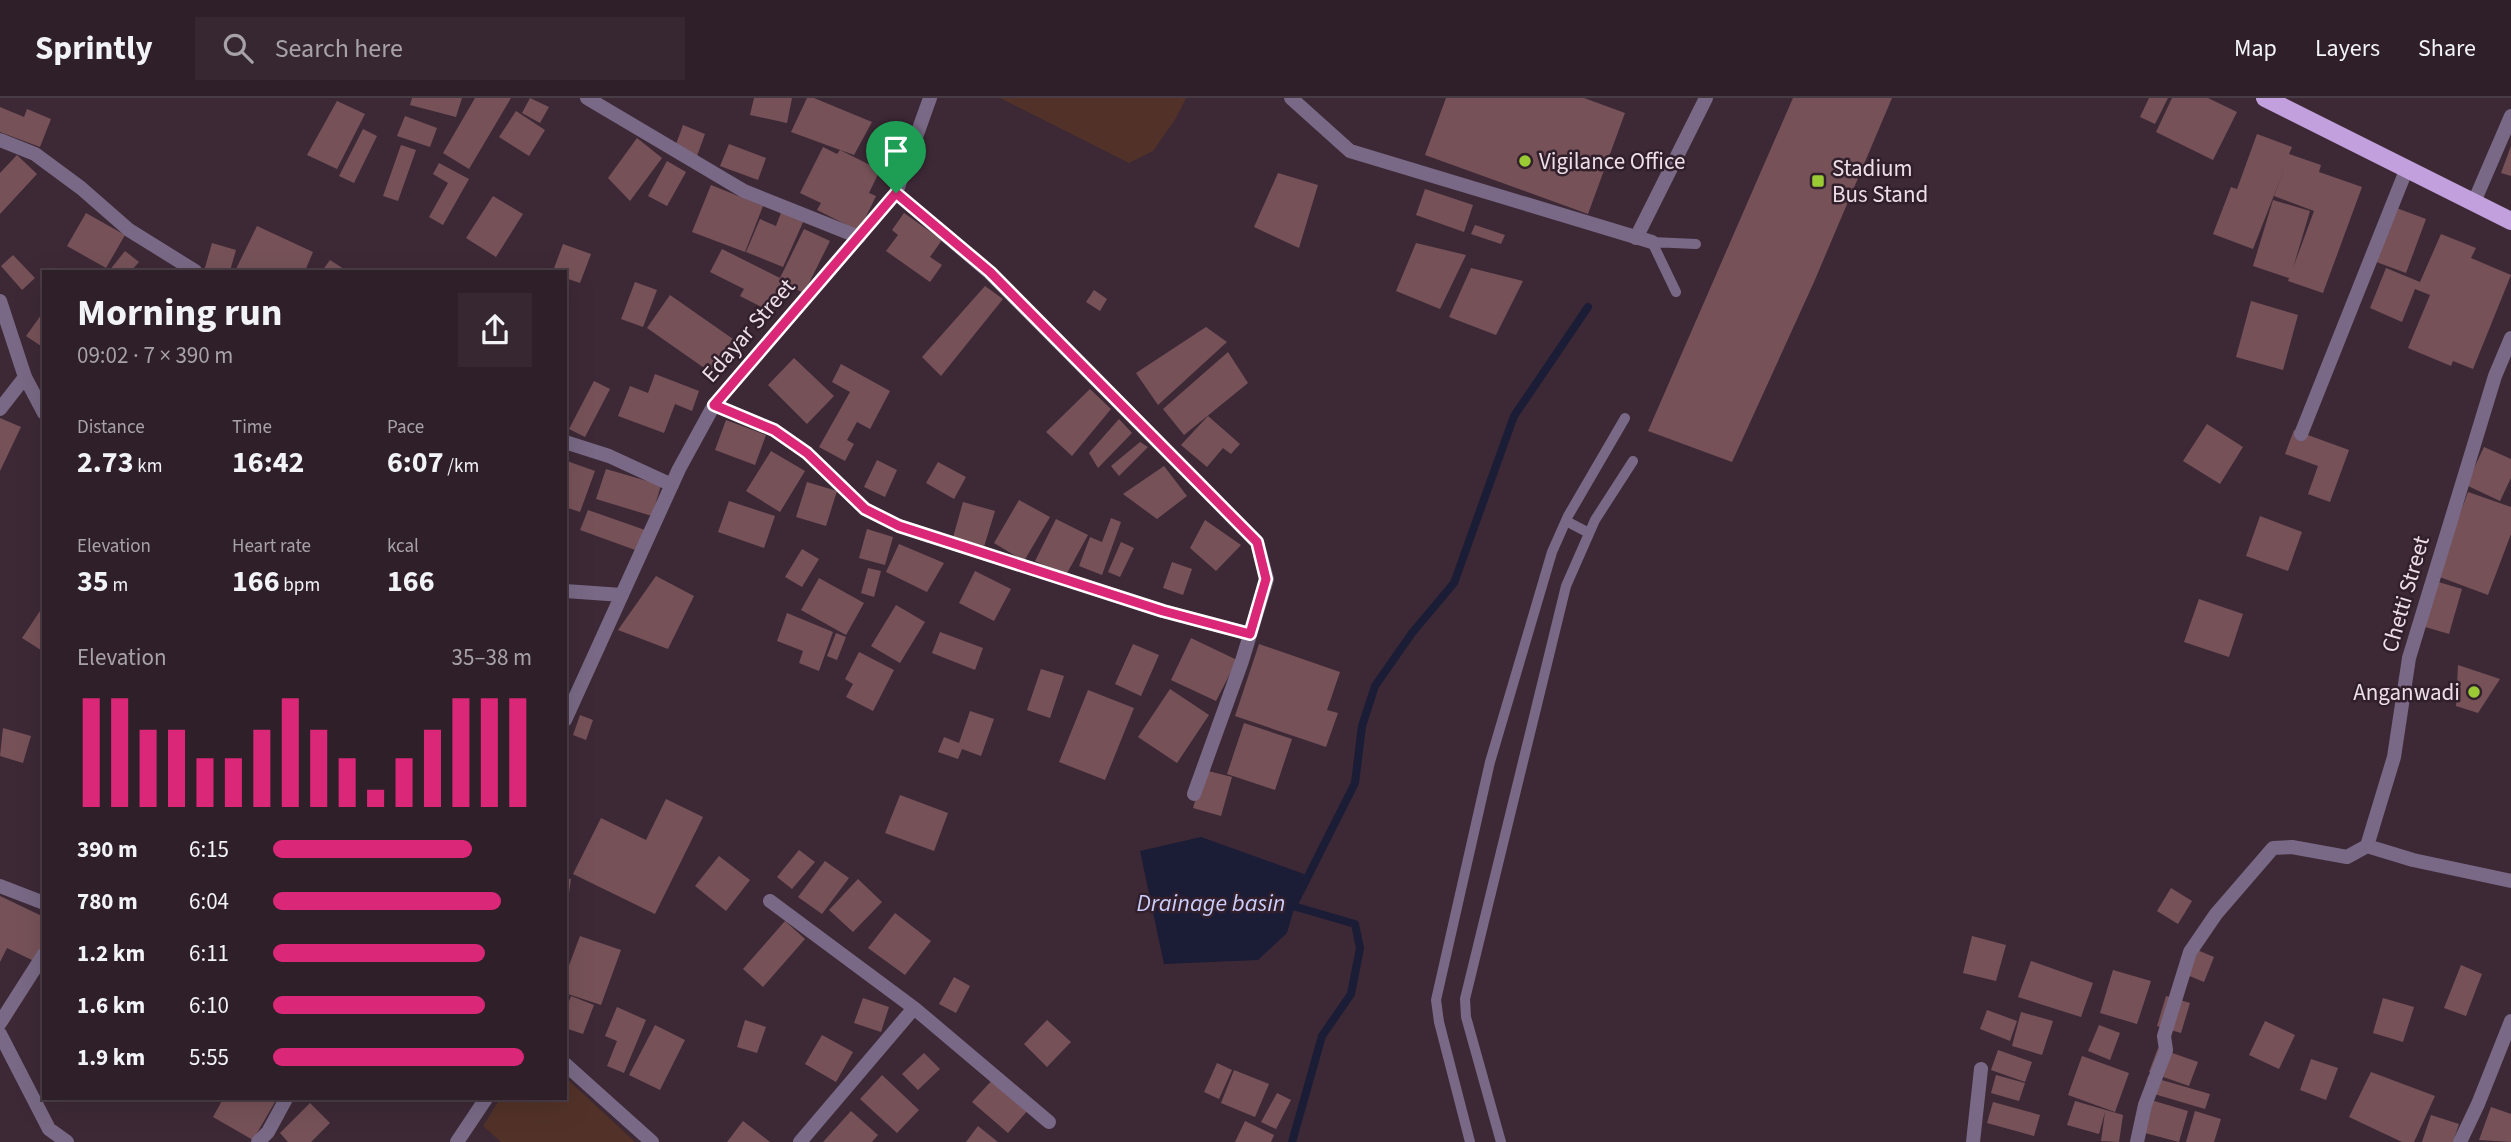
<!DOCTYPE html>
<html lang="en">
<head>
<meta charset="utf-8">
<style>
	:root { --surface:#2e1f28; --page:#362730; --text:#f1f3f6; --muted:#a7a2a8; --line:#493d45; --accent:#db2777 }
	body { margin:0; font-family:"Source Sans 3",sans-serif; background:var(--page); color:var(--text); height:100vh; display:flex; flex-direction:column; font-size:26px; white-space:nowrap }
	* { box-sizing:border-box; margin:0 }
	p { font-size:23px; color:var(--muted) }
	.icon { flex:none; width:38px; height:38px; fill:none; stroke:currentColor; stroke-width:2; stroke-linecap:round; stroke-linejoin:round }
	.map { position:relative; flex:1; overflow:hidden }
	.panel { position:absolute; left:42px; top:172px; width:525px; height:830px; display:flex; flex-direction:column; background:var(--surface); border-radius:0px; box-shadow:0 7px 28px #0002,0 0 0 2px var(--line) }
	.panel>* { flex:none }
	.pin { position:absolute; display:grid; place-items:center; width:60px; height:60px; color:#fff; margin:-72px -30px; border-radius:50% 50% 50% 0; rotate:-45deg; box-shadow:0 0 7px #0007 }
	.pin .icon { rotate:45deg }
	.round { display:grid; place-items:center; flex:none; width:74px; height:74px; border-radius:0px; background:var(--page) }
	.overview { display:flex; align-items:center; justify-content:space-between; height:119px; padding:0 35px }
	h1 { font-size:38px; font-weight:700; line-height:52px }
	.stats { display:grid; grid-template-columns:repeat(3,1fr); gap:10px; height:119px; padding:7px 35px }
	.stats div { display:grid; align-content:center }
	.stats b { font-size:30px; font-weight:700 }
	.stats small { font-size:19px; font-weight:400 }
	.stats p { font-size:19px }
	.chart { height:196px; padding:14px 35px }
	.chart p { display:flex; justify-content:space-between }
	.chart svg { width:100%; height:126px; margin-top:7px; stroke:var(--accent); stroke-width:6 }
	ul { padding:0 35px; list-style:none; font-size:23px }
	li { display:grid; grid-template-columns:112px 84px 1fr; align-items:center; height:52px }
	li i { height:18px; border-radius:9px; background:var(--accent) }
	header { display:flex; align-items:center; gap:42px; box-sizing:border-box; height:98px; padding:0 35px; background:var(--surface); border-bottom:2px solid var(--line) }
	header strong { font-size:33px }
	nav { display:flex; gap:38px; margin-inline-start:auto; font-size:24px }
	.search { width:490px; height:63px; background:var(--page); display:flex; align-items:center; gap:18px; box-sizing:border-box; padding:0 24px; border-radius:0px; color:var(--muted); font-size:26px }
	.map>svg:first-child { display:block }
	.green { fill:#523228 }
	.water { fill:#1b1c36 }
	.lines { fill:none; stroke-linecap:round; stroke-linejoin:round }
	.stream { stroke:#1b1c36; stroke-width:8 }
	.building { fill:#765258 }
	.lane { stroke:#796986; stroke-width:10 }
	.street { stroke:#796986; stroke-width:14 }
	.primary { stroke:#c2a0dd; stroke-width:18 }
	.route-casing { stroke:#fff; stroke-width:14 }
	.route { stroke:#db2777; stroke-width:9 }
	.poi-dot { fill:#9acb34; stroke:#321f2c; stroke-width:2.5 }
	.labels { text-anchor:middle; stroke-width:5; stroke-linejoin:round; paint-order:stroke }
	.poi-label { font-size:23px; fill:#ecdfe7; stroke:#321f2c; text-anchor:start }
	.street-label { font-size:23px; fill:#ecdfe7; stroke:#321f2c }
	.water-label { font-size:24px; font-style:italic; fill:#cacefc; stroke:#321f2c }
</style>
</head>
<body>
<header>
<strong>Sprintly</strong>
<div class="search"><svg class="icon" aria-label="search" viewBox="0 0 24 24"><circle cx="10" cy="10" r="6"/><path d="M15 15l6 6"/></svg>Search here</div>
<nav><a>Map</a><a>Layers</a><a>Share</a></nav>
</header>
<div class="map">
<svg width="2511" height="1044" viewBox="0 0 2511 1044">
	<rect width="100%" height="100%" fill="#3d2936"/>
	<path class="green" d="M 1000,0 L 1186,0 L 1176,20 L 1153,53 L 1129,65 Z
		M 565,979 L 635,1044 L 501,1044 L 483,1028 L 501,999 L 565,999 Z"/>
	<path class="water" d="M 1201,739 L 1304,776 L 1287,835 L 1258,862 L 1164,866 L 1140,753 Z"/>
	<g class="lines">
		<path class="stream" d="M 1292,1044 L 1322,938 L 1351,896 L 1360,850 L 1355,826 L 1293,808 L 1355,685 L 1362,628 L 1375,588 L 1412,535 L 1454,485 L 1514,318 L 1588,209"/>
	</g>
	<path class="building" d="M 412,0 L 462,0 L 456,19 L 410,7 Z
		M 475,0 L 511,0 L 469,71 L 443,55 Z
		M 530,0 L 549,9 L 540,25 L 522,15 Z
		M 754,0 L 792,0 L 787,25 L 750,17 Z
		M 807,0 L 814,0 L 872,24 L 854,57 L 791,34 Z
		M 1446,0 L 1584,0 L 1625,15 L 1588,116 L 1425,57 Z
		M 1793,0 L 1892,0 L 1814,184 L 1732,364 L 1648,333 Z
		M 2149,0 L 2168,0 L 2155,26 L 2140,19 Z
		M 2172,0 L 2208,0 L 2237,14 L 2213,62 L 2156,34 Z
		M 337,3 L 365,16 L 337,71 L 307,57 Z
		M 0,9 L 24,19 L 27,11 L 51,21 L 40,49 L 0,34 Z
		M 516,13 L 545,32 L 529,58 L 499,39 Z
		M 405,18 L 437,30 L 430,49 L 397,38 Z
		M 683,27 L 705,36 L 697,58 L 675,49 Z
		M 363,31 L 377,38 L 354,85 L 339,78 Z
		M 2257,36 L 2292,49 L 2289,56 L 2321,67 L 2319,74 L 2362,89 L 2323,195 L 2288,183 L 2289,180 L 2253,168 L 2273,102 L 2310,113 L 2293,170 L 2314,113 L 2274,98 L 2285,69 L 2253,151 L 2213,136 L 2231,89 L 2237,91 Z
		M 637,40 L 662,60 L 630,103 L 608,80 Z
		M 729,46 L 766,60 L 758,82 L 720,68 Z
		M 401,47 L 416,52 L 398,103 L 383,98 Z
		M 2511,48 L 2511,78 L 2501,75 Z
		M 823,49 L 837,56 L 840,52 L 880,72 L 869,95 L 876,98 L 859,133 L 817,112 L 821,105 L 800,95 Z
		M 17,57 L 37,76 L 0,116 L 0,75 Z
		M 667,63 L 686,74 L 667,108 L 648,98 Z
		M 439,65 L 469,81 L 443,127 L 429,119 L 448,85 L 433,76 Z
		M 1278,75 L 1318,87 L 1299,150 L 1254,129 Z
		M 711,87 L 763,108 L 745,154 L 692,134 Z
		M 1425,91 L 1473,107 L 1464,134 L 1416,117 Z
		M 493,98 L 523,116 L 496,159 L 466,140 Z
		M 2391,108 L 2426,121 L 2406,175 L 2371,162 Z
		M 782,112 L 804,122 L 783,169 L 746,154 L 760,121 L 776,128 Z
		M 86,115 L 125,137 L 106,170 L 67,148 Z
		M 904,115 L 942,142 L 930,159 L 942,167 L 930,184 L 886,153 L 898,137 L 892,132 Z
		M 1475,127 L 1505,137 L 1501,146 L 1471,136 Z
		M 257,128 L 313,154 L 305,173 L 236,171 Z
		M 804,131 L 830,143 L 804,195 L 787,187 L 773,215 L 740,198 L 744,191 L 710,174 L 722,151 L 780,180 Z
		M 2441,136 L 2476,150 L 2471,160 L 2511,177 L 2473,271 L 2453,263 L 2451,268 L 2408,250 L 2430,197 L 2415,191 L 2402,224 L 2370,210 L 2386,170 L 2420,184 Z
		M 212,145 L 236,152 L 230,173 L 204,173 Z
		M 1416,145 L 1466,157 L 1440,211 L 1396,193 Z
		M 563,146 L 591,156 L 580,185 L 565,180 L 565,173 L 553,173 Z
		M 125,153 L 139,164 L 131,173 L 109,173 Z
		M 13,157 L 35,180 L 22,192 L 1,168 Z
		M 330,162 L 347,173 L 322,173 Z
		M 1471,170 L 1523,183 L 1496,237 L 1449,219 Z
		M 635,184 L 657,192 L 643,229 L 621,221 Z
		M 985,188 L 1003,201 L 941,278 L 922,259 Z
		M 1094,192 L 1107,201 L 1100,213 L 1086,204 Z
		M 670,197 L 733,241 L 710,274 L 647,230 Z
		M 2251,203 L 2298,217 L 2283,272 L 2236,259 Z
		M 44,213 L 44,250 L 26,238 Z
		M 1206,229 L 1227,244 L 1158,307 L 1136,275 Z
		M 1228,254 L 1248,285 L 1184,337 L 1163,311 Z
		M 794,260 L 834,298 L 807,326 L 768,287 Z
		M 841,266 L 890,293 L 870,331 L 857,324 L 847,342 L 854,346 L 845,363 L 819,349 L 850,294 L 832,284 Z
		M 655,276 L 699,293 L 692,313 L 675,306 L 664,335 L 618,318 L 630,288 L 648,295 Z
		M 594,283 L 610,291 L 585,339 L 569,331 Z
		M 1090,291 L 1111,311 L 1072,358 L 1046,334 Z
		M 1208,318 L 1240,346 L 1231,356 L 1223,350 L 1207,369 L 1181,347 Z
		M 0,320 L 21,329 L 0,373 Z
		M 1119,321 L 1132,335 L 1098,370 L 1089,355 Z
		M 726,322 L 766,337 L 755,367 L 715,352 Z
		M 2207,326 L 2243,349 L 2220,386 L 2183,363 Z
		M 2294,332 L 2349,352 L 2330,404 L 2308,396 L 2318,368 L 2285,356 Z
		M 1140,344 L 1148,349 L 1119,378 L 1111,368 Z
		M 2484,349 L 2511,361 L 2511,380 L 2500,403 L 2466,387 Z
		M 771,353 L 805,373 L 780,414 L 746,393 Z
		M 877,362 L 897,372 L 885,399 L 864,389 Z
		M 567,363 L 595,373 L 580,414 L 565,409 Z
		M 938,364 L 966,379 L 954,401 L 926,385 Z
		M 1164,368 L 1187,398 L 1157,421 L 1123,396 Z
		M 606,371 L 661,387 L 652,418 L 596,401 Z
		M 807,384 L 837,393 L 826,428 L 796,419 Z
		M 2468,394 L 2511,409 L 2511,436 L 2488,497 L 2437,478 Z
		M 1019,402 L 1050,419 L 1024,463 L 994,445 Z
		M 729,403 L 775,418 L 764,450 L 718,434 Z
		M 963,404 L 995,413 L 983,452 L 952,443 Z
		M 588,412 L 645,432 L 638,453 L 580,432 Z
		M 2260,418 L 2302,434 L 2288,473 L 2246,458 Z
		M 1111,420 L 1121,424 L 1102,477 L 1079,468 L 1090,439 L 1102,444 Z
		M 1056,421 L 1088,437 L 1066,477 L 1035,463 Z
		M 1205,422 L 1241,447 L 1216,473 L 1190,450 Z
		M 867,431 L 893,439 L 885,467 L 859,460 Z
		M 1121,444 L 1134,450 L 1120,479 L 1108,474 Z
		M 899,446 L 944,465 L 927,494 L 886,474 Z
		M 802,451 L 819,461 L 802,489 L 785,479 Z
		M 1172,464 L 1192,471 L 1183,497 L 1163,490 Z
		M 868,470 L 881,473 L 874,499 L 861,495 Z
		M 975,473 L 1011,491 L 994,523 L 959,505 Z
		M 656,478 L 694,498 L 668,551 L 618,532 Z
		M 819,480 L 864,505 L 846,537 L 801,512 Z
		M 2435,483 L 2462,491 L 2449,536 L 2422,528 Z
		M 2199,501 L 2243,516 L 2229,559 L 2184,544 Z
		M 44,507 L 44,554 L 22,540 Z
		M 896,507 L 925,524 L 900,565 L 871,548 Z
		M 787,515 L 833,534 L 819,573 L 799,565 L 803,553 L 777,543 Z
		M 940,534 L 983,550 L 975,572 L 932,555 Z
		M 836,535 L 846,539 L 837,562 L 827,558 Z
		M 1191,540 L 1237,562 L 1216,603 L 1171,582 Z
		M 1133,546 L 1159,557 L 1141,598 L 1115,586 Z
		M 1259,546 L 1340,574 L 1327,612 L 1338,615 L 1326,649 L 1235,618 Z
		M 859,554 L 894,572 L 873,613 L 846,599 L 853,586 L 845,581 Z
		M 2458,567 L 2500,581 L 2478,615 L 2456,608 Z
		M 1041,571 L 1064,578 L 1050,620 L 1027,612 Z
		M 1170,591 L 1209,617 L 1177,665 L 1138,639 Z
		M 1088,592 L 1134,610 L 1105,682 L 1059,664 Z
		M 970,613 L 994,621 L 981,658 L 962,651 L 958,661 L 938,654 L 944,639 L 959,645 Z
		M 580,617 L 593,622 L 586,642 L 573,637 Z
		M 1244,625 L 1292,641 L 1275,692 L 1227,676 Z
		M 3,630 L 31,638 L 23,665 L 0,658 Z
		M 1204,672 L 1232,679 L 1221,718 L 1193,710 Z
		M 900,697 L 948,715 L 934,753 L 885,735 Z
		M 666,701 L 703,719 L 655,816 L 573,776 L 601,720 L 646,742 Z
		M 799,752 L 815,764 L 792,791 L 777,779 Z
		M 719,758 L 750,782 L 726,813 L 695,788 Z
		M 825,763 L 849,780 L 822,816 L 798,799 Z
		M 565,780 L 571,781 L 567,810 L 565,810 Z
		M 858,781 L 882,804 L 853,834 L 829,812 Z
		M 2171,790 L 2192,803 L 2178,826 L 2157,813 Z
		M 0,798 L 44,819 L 44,842 L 34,863 L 7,850 L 0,864 Z
		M 895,815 L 931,843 L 905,877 L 868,850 Z
		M 785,823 L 805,841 L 763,889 L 743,871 Z
		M 580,838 L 621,852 L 601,907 L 565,895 L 565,878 Z
		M 1972,838 L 2006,847 L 1996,883 L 1963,875 Z
		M 2190,849 L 2214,859 L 2204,884 L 2180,874 Z
		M 2031,863 L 2093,885 L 2081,919 L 2018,899 Z
		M 2461,867 L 2482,876 L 2466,918 L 2444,910 Z
		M 2113,872 L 2151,883 L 2137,926 L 2100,915 Z
		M 954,879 L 970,888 L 956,915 L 939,906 Z
		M 571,898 L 594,907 L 583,936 L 565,930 L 565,914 Z
		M 2166,898 L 2190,905 L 2181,935 L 2157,928 Z
		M 863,900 L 889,909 L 881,934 L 854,925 Z
		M 2383,900 L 2414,909 L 2403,944 L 2373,935 Z
		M 617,909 L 646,922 L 624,975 L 607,968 L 617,943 L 605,938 Z
		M 1987,912 L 2017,923 L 2010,943 L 1980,931 Z
		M 2021,914 L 2053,923 L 2042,957 L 2012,948 Z
		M 745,922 L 766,929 L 757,955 L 737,949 Z
		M 1047,922 L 1071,944 L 1047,969 L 1024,946 Z
		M 2265,923 L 2295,937 L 2279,971 L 2249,957 Z
		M 655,927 L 685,942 L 660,992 L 629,977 Z
		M 2099,927 L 2120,935 L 2110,962 L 2088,953 Z
		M 822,937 L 853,954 L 836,984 L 805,966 Z
		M 2158,950 L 2198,964 L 2189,988 L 2149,974 Z
		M 1998,952 L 2032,964 L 2025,984 L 1991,972 Z
		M 924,955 L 940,971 L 918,992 L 902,976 Z
		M 2082,958 L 2129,975 L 2115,1014 L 2068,997 Z
		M 2311,961 L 2338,970 L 2326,1002 L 2300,992 Z
		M 1217,965 L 1232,972 L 1219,1001 L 1204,994 Z
		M 1234,972 L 1269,986 L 1255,1019 L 1221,1005 Z
		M 2371,974 L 2435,998 L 2414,1044 L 2402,1044 L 2349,1019 Z
		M 882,977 L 919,1012 L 897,1035 L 860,1001 Z
		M 1996,977 L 2025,985 L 2019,1003 L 1991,995 Z
		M 2148,978 L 2210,996 L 2205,1011 L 2144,993 Z
		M 994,980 L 1029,1011 L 1008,1035 L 972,1004 Z
		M 1277,995 L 1291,1002 L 1276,1031 L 1261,1024 Z
		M 224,999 L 267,999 L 275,1004 L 253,1042 L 213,1019 Z
		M 2151,1002 L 2188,1013 L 2179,1044 L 2141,1034 Z
		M 2075,1003 L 2123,1017 L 2119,1044 L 2101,1043 L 2105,1014 L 2099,1036 L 2067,1027 Z
		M 1993,1004 L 2040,1017 L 2034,1038 L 1987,1025 Z
		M 310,1005 L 330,1025 L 311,1044 L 288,1044 L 280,1035 Z
		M 2491,1009 L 2511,1016 L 2511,1044 L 2479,1042 Z
		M 851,1013 L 878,1037 L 872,1044 L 823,1044 Z
		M 2195,1013 L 2221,1021 L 2214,1044 L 2186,1044 Z
		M 2431,1017 L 2459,1026 L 2453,1044 L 2422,1044 Z
		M 743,1023 L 770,1044 L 727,1044 Z
		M 1245,1023 L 1274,1037 L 1271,1044 L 1235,1044 Z
		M 978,1028 L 998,1044 L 966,1044 Z"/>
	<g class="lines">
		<path class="lane" d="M 1676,194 L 1652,144 L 1696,146
			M 1566,423 L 1589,435
			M 1470,1044 L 1439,924 L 1436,902 L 1490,664 L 1552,454 L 1568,418 L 1625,320
			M 1501,1044 L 1466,919 L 1465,901 L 1566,488 L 1595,422 L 1633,363"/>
		<path class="street" d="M 587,0 L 744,93 L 859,139
			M 1291,0 L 1350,53 L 1652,144
			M 0,42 L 35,56 L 81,90 L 129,132 L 195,173
			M 896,95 L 990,175 L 1257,444 L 1267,481 L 1242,563 L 1194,696
			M 2474,104 L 2511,18
			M 1636,140 L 1706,0
			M 0,203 L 25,279 L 44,315
			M 2511,240 L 2495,278 L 2409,560 L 2394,659 L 2367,748 L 2413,762 L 2511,783
			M 714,307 L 774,332 L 807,355 L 865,411 L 899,428 L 1163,513 L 1250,536
			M 0,311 L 25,279
			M 2301,336 L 2407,70
			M 565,344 L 609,358 L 672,387
			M 565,493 L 622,497
			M 565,622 L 679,371 L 714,307 L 896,95 L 930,0
			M 0,788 L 44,805
			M 770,803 L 914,910 L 1049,1024
			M 0,925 L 44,856
			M 0,936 L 49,1031 L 67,1044
			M 565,966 L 652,1044
			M 258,1044 L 268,1034 L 287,999
			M 457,1044 L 487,999
			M 800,1044 L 914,910
			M 1973,1044 L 1981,971
			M 2137,1044 L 2145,1007 L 2166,952 L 2164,938 L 2190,854 L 2216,816 L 2273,750 L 2292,749 L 2347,759 L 2367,748
			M 2460,1044 L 2478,1006 L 2511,923"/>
		<path class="primary" d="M 2265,0 L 2511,123"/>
	</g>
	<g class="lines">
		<g class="route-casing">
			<path id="route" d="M 896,95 L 990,174 L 1257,444 L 1266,481 L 1250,536 L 1163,513 L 899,428 L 865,411 L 807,355 L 774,332 L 714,307 Z"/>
		</g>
		<use href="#route" class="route"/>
	</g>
	<g class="poi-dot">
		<circle cx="1525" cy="63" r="7"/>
		<rect x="1811" y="76" width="14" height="14" rx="3.5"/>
		<circle cx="2474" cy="594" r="7"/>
	</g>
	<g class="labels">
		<g class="poi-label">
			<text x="1539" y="71">Vigilance Office</text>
			<text x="1832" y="78">Stadium<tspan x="1832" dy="26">Bus Stand</tspan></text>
			<text x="2460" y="602" text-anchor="end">Anganwadi</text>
		</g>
		<g class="street-label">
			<text transform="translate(748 232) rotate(-49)" y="8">Edayar Street</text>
			<text transform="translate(2405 496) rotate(-74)" y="8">Chetti Street</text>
		</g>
		<g class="water-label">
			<text x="1211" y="813">Drainage basin</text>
		</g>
	</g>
</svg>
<div class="pin" style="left:896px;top:95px;background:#1e9e55"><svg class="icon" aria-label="arrive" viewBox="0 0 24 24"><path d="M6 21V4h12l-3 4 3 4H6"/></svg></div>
<section class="panel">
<div class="overview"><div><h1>Morning run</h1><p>09:02 · 7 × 390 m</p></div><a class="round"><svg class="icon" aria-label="share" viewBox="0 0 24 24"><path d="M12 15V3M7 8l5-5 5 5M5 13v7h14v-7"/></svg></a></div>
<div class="stats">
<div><p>Distance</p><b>2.73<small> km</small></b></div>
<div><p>Time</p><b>16:42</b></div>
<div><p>Pace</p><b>6:07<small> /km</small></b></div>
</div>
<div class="stats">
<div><p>Elevation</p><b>35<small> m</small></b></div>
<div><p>Heart rate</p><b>166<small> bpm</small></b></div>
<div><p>kcal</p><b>166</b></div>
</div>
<div class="chart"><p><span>Elevation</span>35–38 m</p>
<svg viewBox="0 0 160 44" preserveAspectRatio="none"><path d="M5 44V6M15 44V6M25 44V17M35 44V17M45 44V27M55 44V27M65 44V17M75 44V6M85 44V17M95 44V27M105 44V38M115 44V27M125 44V17M135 44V6M145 44V6M155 44V6"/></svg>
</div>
<ul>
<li><b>390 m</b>6:15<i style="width:77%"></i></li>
<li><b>780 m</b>6:04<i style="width:88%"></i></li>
<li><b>1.2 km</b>6:11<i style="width:82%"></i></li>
<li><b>1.6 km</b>6:10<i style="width:82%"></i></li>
<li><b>1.9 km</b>5:55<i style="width:97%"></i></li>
</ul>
</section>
</div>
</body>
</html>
